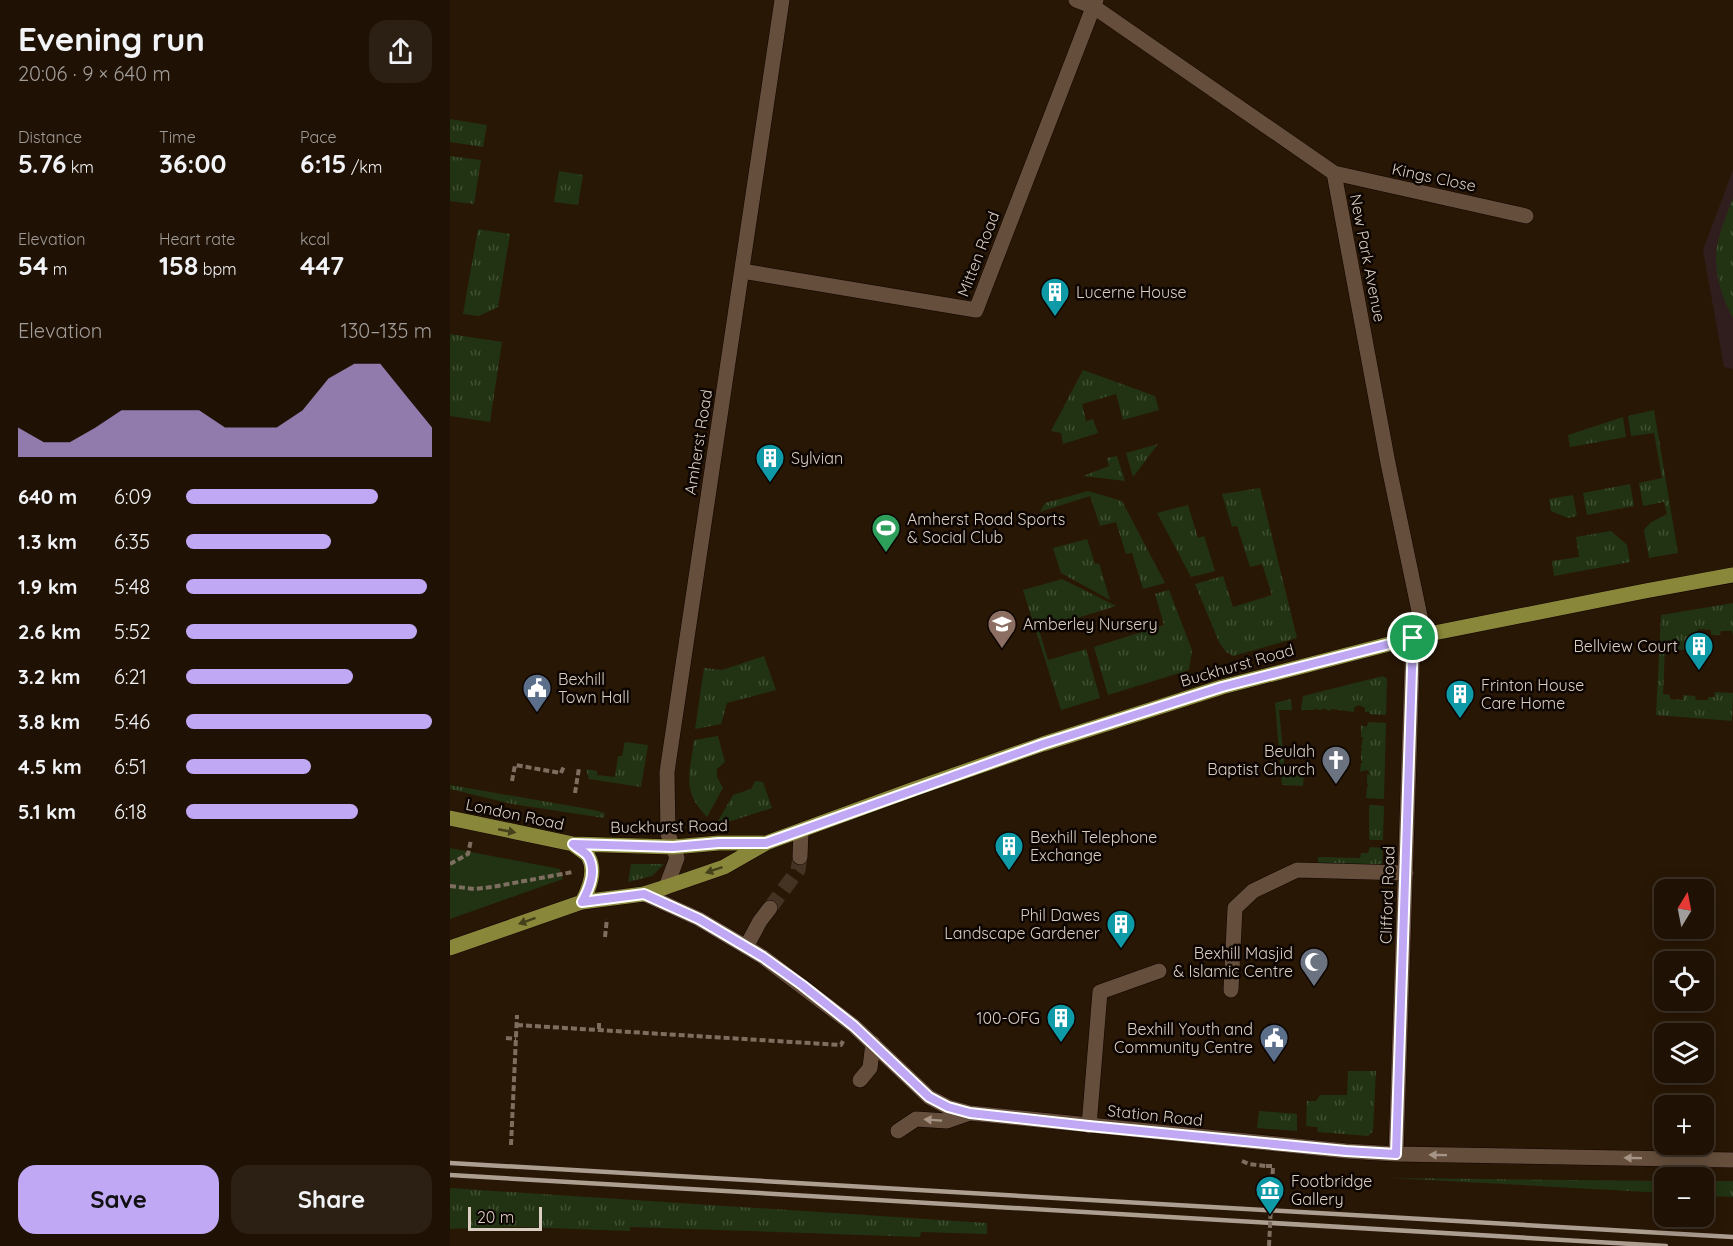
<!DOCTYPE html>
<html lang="en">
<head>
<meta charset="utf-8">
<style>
	:root { --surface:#1f1104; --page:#2c1f13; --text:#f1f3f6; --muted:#a19d9a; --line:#3c3126; --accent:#c0a8f4 }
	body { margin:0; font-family:Quicksand,sans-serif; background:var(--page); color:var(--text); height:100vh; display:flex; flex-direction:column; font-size:22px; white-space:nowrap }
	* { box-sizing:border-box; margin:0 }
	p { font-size:20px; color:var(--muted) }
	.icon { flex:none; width:33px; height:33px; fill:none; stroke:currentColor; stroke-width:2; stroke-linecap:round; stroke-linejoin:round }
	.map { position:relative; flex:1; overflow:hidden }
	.side { display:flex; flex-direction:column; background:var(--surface); width:450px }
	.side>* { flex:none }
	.needle { width:39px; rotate:10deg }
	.tools { position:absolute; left:1204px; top:879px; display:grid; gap:12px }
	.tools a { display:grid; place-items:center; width:60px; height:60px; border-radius:12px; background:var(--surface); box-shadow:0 3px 15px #0003,0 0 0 2px var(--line); font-size:30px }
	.scale { position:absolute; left:18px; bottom:15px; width:74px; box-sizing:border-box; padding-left:6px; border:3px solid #dbcec3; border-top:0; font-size:16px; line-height:21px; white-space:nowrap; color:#dbcec3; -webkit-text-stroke:4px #0c0501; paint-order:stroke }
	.pin { position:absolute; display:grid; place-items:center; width:51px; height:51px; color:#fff; margin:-26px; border:3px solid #fff; border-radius:50%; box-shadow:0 2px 6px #0007 }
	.round { display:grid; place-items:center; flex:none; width:63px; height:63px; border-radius:18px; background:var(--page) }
	.overview { display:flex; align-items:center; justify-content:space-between; height:102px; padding:0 18px }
	h1 { font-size:33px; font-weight:700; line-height:45px }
	.figures { display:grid; grid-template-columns:repeat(3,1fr); gap:9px; height:102px; padding:6px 18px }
	.figures div { display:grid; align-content:center }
	.figures b { font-size:26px; font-weight:700 }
	.figures small { font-size:16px; font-weight:400 }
	.figures p { font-size:16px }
	.chart { height:168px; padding:12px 18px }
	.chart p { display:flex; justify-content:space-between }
	.chart svg { width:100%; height:108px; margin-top:6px; fill:var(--accent); opacity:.7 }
	.button { display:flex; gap:12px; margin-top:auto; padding:12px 18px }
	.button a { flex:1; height:69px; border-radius:18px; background:var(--accent); color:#111; font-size:24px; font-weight:700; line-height:69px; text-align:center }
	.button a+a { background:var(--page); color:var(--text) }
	ul { padding:0 18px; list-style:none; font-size:20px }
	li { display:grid; grid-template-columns:96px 72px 1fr; align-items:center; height:45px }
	li i { height:15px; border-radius:8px; background:var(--accent) }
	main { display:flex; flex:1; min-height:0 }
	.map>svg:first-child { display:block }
	.education { fill:#301d1e }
	.grass { fill:url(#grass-tufts) }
	.garden { fill:#213312 }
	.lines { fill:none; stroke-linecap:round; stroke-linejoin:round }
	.minor-tunnel { stroke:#443222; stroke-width:15; stroke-dasharray:15 8; stroke-linecap:butt }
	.minor-casing { stroke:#110300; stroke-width:16 }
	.major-casing { stroke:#110300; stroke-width:16 }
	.path { stroke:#7d6e5f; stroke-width:4; stroke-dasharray:6 3; stroke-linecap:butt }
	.minor { stroke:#654f3c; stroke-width:15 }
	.major { stroke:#89873a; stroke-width:15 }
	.rail { stroke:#ac9e91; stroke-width:4.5 }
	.path-bridge { stroke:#7d6e5f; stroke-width:4; stroke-dasharray:6 3; stroke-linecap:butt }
	.oneway { fill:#44401b }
	.oneway2 { fill:#a69586 }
	.route-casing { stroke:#fff; stroke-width:12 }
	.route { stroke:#c0a8f4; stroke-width:8 }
	.labels { text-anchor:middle; stroke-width:5; stroke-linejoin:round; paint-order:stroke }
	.street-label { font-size:16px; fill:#dbcec3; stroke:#0c0501 }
	.poi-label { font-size:16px; fill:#dbcec3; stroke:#0c0501; text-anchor:start }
</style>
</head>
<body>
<main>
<section class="side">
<div class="overview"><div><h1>Evening run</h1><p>20:06 · 9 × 640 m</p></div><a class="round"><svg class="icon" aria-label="share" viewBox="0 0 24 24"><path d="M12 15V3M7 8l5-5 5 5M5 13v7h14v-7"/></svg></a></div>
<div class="figures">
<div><p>Distance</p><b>5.76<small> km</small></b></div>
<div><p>Time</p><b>36:00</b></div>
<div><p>Pace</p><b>6:15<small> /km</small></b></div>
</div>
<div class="figures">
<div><p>Elevation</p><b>54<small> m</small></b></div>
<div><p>Heart rate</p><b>158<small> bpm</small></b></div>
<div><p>kcal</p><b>447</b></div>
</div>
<div class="chart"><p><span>Elevation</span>130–135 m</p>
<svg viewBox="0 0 160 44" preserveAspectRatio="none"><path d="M0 44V32L10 38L20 38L30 32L40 25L50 25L60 25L70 25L80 32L90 32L100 32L110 25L120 12L130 6L140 6L150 19L160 32V44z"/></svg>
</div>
<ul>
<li><b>640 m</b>6:09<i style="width:78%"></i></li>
<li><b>1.3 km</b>6:35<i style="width:59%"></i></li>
<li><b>1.9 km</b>5:48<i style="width:98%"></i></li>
<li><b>2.6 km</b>5:52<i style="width:94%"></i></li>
<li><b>3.2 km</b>6:21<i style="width:68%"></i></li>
<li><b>3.8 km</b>5:46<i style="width:100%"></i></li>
<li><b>4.5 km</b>6:51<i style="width:51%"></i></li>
<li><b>5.1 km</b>6:18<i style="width:70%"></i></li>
</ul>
<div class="button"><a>Save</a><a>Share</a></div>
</section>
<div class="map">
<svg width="1283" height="1246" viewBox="0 0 1283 1246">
	<defs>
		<pattern id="grass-tufts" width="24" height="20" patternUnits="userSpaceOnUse" patternTransform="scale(1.5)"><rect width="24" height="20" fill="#213312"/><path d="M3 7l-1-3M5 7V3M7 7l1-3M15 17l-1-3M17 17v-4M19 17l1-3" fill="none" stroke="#414f33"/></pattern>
	</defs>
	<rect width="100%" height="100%" fill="#291705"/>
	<path class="education" d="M 1283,170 L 1283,369 L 1274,367 L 1253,250 Z"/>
	<path class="grass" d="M 0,119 L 37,125 L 33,147 L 0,142 Z
		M 0,156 L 31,160 L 24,204 L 0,201 Z
		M 109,171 L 133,175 L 128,205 L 104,202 Z
		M 1283,198 L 1283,318 C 1273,301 1266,278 1266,258 C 1266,240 1277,214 1283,198 Z
		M 28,229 L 60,234 L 48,307 L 29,316 L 13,314 Z
		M 0,334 L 52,342 L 40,422 L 0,416 Z
		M 633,370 L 705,396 L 709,410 L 673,420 L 666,394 L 632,404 L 636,421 L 643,419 L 648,433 L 613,444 L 611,433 L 601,431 Z
		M 1204,410 L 1228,553 L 1199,558 L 1194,530 L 1200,523 L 1217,514 L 1214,502 L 1193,506 L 1189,483 L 1212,478 L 1204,433 L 1181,436 L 1178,416 Z
		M 1173,417 L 1176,437 L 1120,447 L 1118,435 Z
		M 708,444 L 683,477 L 676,453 Z
		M 667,456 L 675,481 L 633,476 L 659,466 L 657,458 Z
		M 1180,484 L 1184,506 L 1137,515 L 1133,493 Z
		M 810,488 L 847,638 L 783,656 L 775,651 L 769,642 L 745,584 L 773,576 L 783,607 L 822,595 L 812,564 L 800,567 L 787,526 L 782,527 L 772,494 Z
		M 638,491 L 672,501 L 715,583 L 693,589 L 682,553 L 676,554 L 666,522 L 650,526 L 640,496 L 590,512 L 595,503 Z
		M 1123,495 L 1127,516 L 1118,518 L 1101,511 L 1099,499 Z
		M 738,505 L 748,538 L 754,536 L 765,571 L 741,577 L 707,513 Z
		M 1161,531 L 1177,545 L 1180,562 L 1104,576 L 1102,561 L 1129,557 L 1126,537 Z
		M 637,539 L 645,564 L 649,563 L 660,600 L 611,573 L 603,548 Z
		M 612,579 L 666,606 L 589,630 L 598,660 L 636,649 L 650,698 L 611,710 L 573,590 Z
		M 719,590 L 742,650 L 739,670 L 658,695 L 644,647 L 714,625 L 705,594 Z
		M 1283,603 L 1283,636 L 1282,631 L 1271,631 L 1270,635 L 1261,635 L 1261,630 L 1248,629 L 1247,634 L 1239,634 L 1239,650 L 1215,649 L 1213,694 L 1220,695 L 1220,699 L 1233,700 L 1233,695 L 1245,696 L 1246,700 L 1258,700 L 1258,697 L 1264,697 L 1265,692 L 1283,693 L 1282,721 L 1206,715 L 1211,615 Z
		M 314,656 L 326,690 L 277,703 L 271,724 L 245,729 L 254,668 L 272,670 Z
		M 933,676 L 937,679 L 936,715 L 919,714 L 919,712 L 915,712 L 915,708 L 908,705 L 904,708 L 904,712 L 881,709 L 880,711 L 873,708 L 872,710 L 867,710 L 867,708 L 864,710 L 851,710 L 853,696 Z
		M 841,699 L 842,710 L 829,710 L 835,774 L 854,774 L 853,786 L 832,785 L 825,703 Z
		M 919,722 L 936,723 L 934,799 L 916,798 L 917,787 L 919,785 L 917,784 L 917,774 L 919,775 L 919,772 L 917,770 L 910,772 L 911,763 L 913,763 L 911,760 L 911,751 L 913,749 L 911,749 L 913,737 L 911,737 L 911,725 L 916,727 Z
		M 268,736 L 275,762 L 267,769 L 267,777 L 273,788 L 257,817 C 231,791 240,773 244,740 Z
		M 175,742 L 198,745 L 191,787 L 139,779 L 136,769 L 147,771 L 147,775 L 165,777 L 168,756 L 172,756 Z
		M 305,781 L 313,782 L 322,808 L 281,821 L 268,821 L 283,795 L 301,789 Z
		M 0,785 L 144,810 L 155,813 L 154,818 L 62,804 L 0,789 Z
		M 919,805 L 934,806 L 933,840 L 920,840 L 919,837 Z
		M 920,847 L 933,848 L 932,865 L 868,864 L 868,857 L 910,858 L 911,853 L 918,853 Z
		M 181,864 L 214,864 L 202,876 L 178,882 Z
		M 898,1071 L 926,1071 L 923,1131 L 918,1136 L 868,1132 L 867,1127 L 856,1126 L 857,1101 L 866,1101 L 870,1095 L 897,1095 Z
		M 809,1111 L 847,1114 L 847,1131 L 807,1128 Z
		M 942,1178 L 1215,1181 L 1215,1193 Z
		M 1254,1181 L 1283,1181 L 1283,1197 L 1254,1196 Z
		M 0,1188 L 537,1223 L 537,1234 L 471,1232 L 470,1237 L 180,1227 L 180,1231 L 71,1227 L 0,1229 Z"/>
	<path class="garden" d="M 0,848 L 110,869 L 113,879 L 0,919 Z"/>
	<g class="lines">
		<path class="minor-tunnel" d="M 320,908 L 348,870 L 350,857"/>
		<g class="minor-casing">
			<path id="minor" d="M 626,0 L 644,7 L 884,173 L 938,463 L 974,635
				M 884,173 L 1076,216
				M 292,271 L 526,310 L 646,0
				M 350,857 L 351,831
				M 216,887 L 227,858 L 218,834 L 217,772 L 332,0
				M 194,894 L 249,919 L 313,957 L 404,1026 L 479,1097 L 498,1107 L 520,1113 L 896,1151 L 946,1154 L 1283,1160
				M 296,947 L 310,921 L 320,908
				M 781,990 L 785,908 L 803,891 L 847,870 L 956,873
				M 410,1080 L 420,1068 L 423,1043
				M 639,1126 L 650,992 L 709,971
				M 448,1131 L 466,1119 L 497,1121 L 520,1113
				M 946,1154 L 963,638"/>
		</g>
		<g class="major-casing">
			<path id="major" d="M 0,818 L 123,844 L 223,847 L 269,843 L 313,843
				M 123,844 C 127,848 135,852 138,856 C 147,871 139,889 132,902
				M 0,948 L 132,902 L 194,894 L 216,887 L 274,867 L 316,843 L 464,789 L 593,744 L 772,687 L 974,635 L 1195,591 L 1283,575"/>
		</g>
		<path class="path" d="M 62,781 L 65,765 L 111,773 L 114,766
			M 125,793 L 129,768
			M 0,864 L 18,854 L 21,840
			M 0,886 L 24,889 L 42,887 L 123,872
			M 155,937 L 157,919
			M 67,1025 L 391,1045 L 393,1041
			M 149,1029 L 149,1020
			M 56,1038 L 66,1039
			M 61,1145 L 67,1015
			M 792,1161 L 799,1164 L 816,1166"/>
		<use href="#minor" class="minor"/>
		<use href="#major" class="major"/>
		<path class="rail" d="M 0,1163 L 1283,1237
			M 0,1175 L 1216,1246"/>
		<path class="path-bridge" d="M 816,1166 L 823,1166 L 819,1246"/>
	</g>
	<defs><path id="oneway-solid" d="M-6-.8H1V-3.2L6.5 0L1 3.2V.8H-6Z" transform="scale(1.5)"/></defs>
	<g class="oneway">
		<use href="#oneway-solid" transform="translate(57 831) rotate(11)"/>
		<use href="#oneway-solid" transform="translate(264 870) rotate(161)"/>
		<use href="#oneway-solid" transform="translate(77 921) rotate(160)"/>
	</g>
	<g class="oneway2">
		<use href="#oneway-solid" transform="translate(483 1120) rotate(-176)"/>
		<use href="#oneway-solid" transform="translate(988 1155) rotate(-179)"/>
		<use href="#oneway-solid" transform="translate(1183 1158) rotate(-179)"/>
	</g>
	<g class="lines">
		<g class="route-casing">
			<path id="route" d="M 963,638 L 946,1154 L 896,1151 L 639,1126 L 520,1113 L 498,1107 L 479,1097 L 404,1026 L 352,985 L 313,957 L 249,919 L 194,894 L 132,902 C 139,889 147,871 138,856 C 135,852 127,848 123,844 L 223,847 L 269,843 L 316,843 L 593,744 L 772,687 Z"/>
		</g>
		<use href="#route" class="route"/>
	</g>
	<defs>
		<g id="building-pin" transform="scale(1.5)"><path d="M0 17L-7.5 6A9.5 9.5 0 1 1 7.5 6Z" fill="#0f9aa8" stroke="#0c0501"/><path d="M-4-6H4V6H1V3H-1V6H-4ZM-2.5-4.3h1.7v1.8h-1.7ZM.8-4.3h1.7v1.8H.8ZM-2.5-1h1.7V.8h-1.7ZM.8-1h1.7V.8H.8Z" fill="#fff"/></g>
		<g id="stadium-pin" transform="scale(1.5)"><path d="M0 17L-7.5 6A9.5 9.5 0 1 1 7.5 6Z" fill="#2e9e5b" stroke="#0c0501"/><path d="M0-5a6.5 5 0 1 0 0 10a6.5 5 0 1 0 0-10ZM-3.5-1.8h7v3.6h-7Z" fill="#fff"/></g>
		<g id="school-pin" transform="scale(1.5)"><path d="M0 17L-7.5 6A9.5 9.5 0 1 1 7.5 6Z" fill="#8d6e63" stroke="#0c0501"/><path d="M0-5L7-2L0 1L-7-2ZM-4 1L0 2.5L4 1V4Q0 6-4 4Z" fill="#fff"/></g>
		<g id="civic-pin" transform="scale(1.5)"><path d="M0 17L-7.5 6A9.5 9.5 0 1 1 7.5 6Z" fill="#5c6f8a" stroke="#0c0501"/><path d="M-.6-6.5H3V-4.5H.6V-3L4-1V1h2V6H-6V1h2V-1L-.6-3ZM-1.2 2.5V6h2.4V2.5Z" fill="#fff"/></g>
		<g id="church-pin" transform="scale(1.5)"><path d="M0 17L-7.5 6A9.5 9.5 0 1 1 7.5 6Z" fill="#6b7280" stroke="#0c0501"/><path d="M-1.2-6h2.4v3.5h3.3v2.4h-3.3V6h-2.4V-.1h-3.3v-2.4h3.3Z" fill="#fff"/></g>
		<g id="mosque-pin" transform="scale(1.5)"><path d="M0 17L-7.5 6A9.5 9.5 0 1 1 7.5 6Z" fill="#6b7280" stroke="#0c0501"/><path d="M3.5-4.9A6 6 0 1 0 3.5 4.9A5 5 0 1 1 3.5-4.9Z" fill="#fff"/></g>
		<g id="museum-pin" transform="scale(1.5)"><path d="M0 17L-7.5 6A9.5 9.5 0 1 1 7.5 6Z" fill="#0f9aa8" stroke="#0c0501"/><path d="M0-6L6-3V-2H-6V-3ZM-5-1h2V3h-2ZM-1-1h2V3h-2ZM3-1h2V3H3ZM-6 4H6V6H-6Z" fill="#fff"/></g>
	</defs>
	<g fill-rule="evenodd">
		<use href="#building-pin" x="605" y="292"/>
		<use href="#building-pin" x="320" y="458"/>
		<use href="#stadium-pin" x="436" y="528"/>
		<use href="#school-pin" x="552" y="624"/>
		<use href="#building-pin" x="1249" y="646"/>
		<use href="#civic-pin" x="87" y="688"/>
		<use href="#building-pin" x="1010" y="694"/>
		<use href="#church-pin" x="886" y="760"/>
		<use href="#building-pin" x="559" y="846"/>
		<use href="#building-pin" x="671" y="924"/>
		<use href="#mosque-pin" x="864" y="962"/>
		<use href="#building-pin" x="611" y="1018"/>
		<use href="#civic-pin" x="824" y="1038"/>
		<use href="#museum-pin" x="820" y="1190"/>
	</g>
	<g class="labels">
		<g class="street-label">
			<text transform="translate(984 177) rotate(12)" y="6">Kings Close</text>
			<text transform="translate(528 254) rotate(-69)" y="6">Mitten Road</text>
			<text transform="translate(918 258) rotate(79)" y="6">New Park Avenue</text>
			<text transform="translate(248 442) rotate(-81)" y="6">Amherst Road</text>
			<text transform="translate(787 665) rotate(-16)" y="6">Buckhurst Road</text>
			<text transform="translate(65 814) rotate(12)" y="6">London Road</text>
			<text transform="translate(219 826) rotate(-1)" y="6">Buckhurst Road</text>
			<text transform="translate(937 895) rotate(-88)" y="6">Clifford Road</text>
			<text transform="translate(705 1115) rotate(6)" y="6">Station Road</text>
		</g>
		<g class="poi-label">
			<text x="626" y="298">Lucerne House</text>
			<text x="341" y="464">Sylvian</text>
			<text x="457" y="525">Amherst Road Sports<tspan x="457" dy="18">&amp; Social Club</tspan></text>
			<text x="573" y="630">Amberley Nursery</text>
			<text x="1228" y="652" text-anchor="end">Bellview Court</text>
			<text x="108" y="685">Bexhill<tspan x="108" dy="18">Town Hall</tspan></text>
			<text x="1031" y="691">Frinton House<tspan x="1031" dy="18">Care Home</tspan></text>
			<text x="865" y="757" text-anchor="end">Beulah<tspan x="865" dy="18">Baptist Church</tspan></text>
			<text x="580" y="843">Bexhill Telephone<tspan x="580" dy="18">Exchange</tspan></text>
			<text x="650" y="921" text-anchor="end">Phil Dawes<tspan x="650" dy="18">Landscape Gardener</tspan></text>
			<text x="843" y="959" text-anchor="end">Bexhill Masjid<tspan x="843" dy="18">&amp; Islamic Centre</tspan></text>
			<text x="590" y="1024" text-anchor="end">100-OFG</text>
			<text x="803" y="1035" text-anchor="end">Bexhill Youth and<tspan x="803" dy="18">Community Centre</tspan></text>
			<text x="841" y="1187">Footbridge<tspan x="841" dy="18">Gallery</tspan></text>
		</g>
	</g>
</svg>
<div class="tools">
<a><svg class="needle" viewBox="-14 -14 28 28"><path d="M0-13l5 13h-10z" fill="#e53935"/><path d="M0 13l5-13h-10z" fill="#a19d9a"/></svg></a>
<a><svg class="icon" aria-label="locate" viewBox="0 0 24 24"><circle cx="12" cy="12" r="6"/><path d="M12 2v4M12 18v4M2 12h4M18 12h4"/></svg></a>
<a><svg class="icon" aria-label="layers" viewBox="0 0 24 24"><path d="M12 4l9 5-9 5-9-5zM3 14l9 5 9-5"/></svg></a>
<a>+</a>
<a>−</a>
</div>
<div class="scale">20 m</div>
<div class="pin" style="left:963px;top:638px;background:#1e9e55"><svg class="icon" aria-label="arrive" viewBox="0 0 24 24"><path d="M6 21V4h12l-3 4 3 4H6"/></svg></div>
</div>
</main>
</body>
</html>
